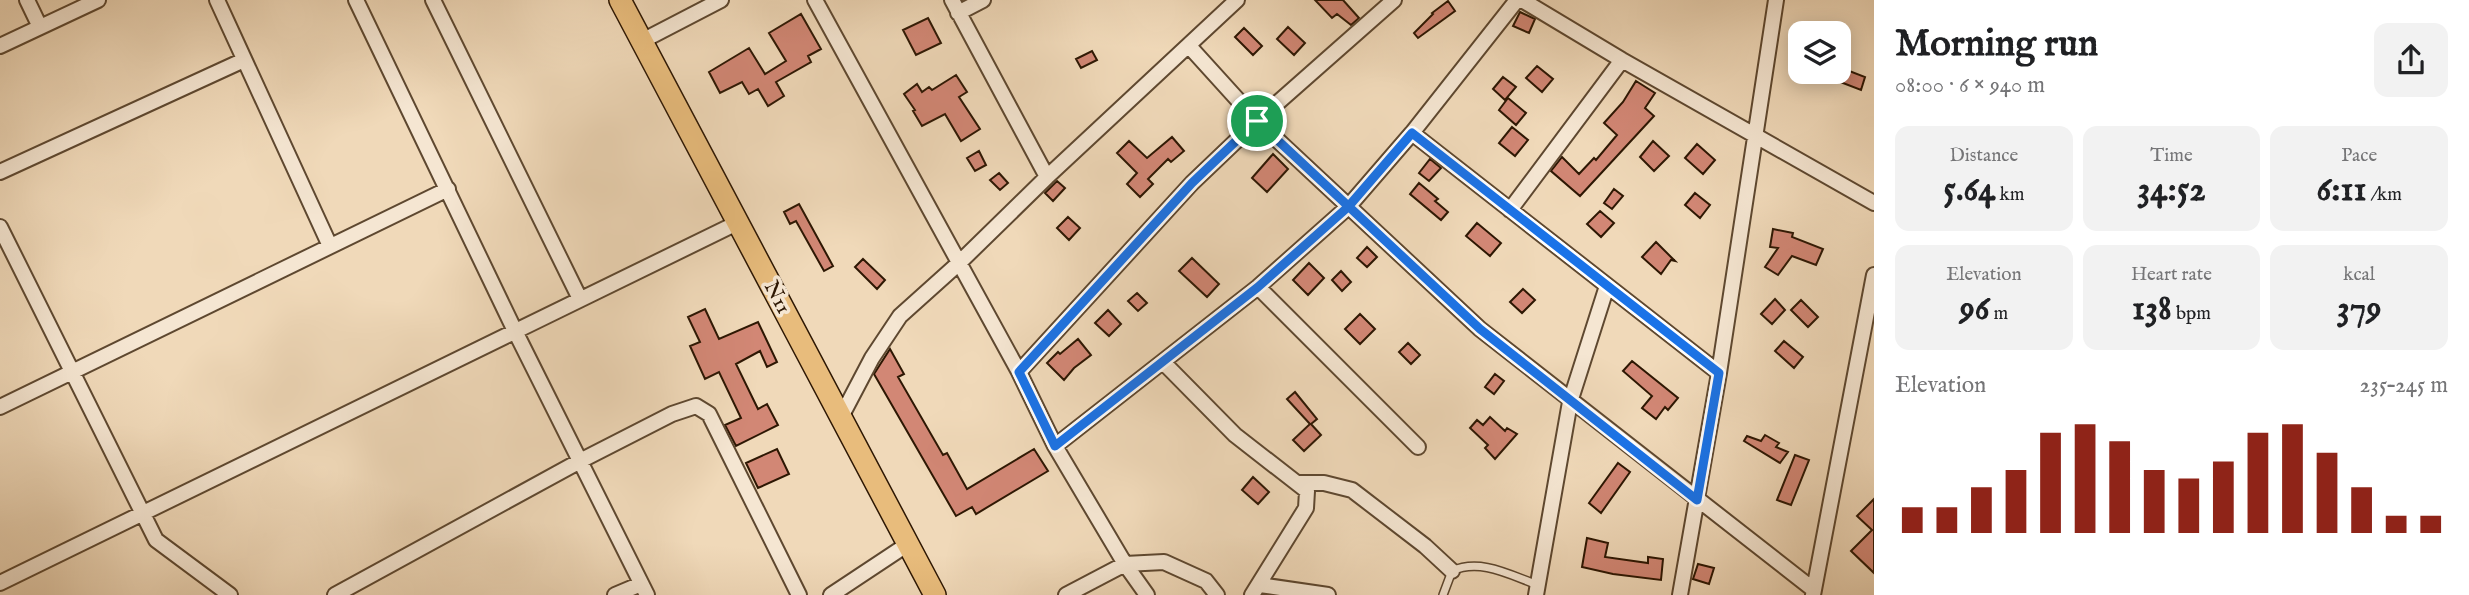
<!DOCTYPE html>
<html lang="en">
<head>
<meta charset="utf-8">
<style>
	:root { --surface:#fff; --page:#f2f2f2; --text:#202124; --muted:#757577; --accent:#8f2418 }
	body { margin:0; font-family:"IM FELL English",serif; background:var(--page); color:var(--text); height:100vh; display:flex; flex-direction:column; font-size:26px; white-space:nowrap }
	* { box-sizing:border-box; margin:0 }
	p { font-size:23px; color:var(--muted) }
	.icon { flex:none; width:38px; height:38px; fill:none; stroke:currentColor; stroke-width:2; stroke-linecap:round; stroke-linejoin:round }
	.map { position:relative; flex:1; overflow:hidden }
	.drawer { display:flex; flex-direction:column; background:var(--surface); width:595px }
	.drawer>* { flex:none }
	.fabs { position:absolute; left:1788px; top:21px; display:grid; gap:14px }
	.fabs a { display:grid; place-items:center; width:63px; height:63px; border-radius:14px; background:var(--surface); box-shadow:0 4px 18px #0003; font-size:35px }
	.pin { position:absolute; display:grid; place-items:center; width:60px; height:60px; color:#fff; margin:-30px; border:4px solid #fff; border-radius:50%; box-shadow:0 2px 7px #0007 }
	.round { display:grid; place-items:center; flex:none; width:74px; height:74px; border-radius:14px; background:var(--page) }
	.summary { display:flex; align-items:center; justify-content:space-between; height:119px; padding:0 21px }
	h1 { font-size:38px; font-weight:700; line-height:52px }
	.stats { display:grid; grid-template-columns:repeat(3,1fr); gap:10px; height:119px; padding:7px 21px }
	.stats div { display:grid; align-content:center; border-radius:14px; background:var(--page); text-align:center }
	.stats b { font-size:35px; font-weight:700 }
	.stats small { font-size:19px; font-weight:400 }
	.stats p { font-size:19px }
	.chart { height:196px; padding:14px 21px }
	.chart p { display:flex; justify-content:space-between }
	.chart svg { width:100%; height:126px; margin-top:7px; stroke:var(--accent); stroke-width:6 }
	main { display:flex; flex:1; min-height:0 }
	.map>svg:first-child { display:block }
	.building { fill:#d28775; stroke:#2d1703; stroke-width:2 }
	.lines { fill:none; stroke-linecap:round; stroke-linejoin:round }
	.lane-casing { stroke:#5e4830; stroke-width:10 }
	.street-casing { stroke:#5e4830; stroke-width:18 }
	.primary-casing { stroke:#2d1703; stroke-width:24 }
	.lane { stroke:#f5e6d2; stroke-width:7 }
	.street { stroke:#f5e6d2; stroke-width:14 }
	.primary { stroke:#e8bc7c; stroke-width:21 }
	.route-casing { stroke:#fff; stroke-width:14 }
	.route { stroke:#1a73e8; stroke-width:9 }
	.labels { text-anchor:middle; stroke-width:7; stroke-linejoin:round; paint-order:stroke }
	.street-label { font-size:21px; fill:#2d1703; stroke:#f5e6d2 }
</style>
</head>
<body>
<main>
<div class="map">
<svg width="1874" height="595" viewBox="0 0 1874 595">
	<rect width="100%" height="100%" fill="#f0d9b9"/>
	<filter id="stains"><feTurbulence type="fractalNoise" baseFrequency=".00286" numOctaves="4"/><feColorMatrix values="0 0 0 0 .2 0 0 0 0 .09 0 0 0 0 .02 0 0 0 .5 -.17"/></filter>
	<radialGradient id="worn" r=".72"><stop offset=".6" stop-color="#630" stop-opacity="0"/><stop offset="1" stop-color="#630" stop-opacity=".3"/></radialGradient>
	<path class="building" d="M 1315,0 L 1343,0 L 1359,18 L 1351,25 L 1337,14 L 1332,18 Z
		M 1448,1 L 1455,11 L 1418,38 L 1414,33 L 1433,14 L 1432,13 Z
		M 1520,12 L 1535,19 L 1529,33 L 1513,26 Z
		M 801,14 L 821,49 L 808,56 L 811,62 L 776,82 L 784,96 L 768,106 L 758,89 L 749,94 L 742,82 L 720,93 L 709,72 L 749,48 L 765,74 L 786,61 L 769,33 Z
		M 928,18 L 941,43 L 916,55 L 903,30 Z
		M 1288,27 L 1305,43 L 1294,55 L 1277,39 Z
		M 1244,28 L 1262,46 L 1253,55 L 1235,37 Z
		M 1092,51 L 1097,60 L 1081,68 L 1076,59 Z
		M 1537,66 L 1553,79 L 1542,92 L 1526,78 Z
		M 1839,67 L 1865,77 L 1861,90 L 1830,78 L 1830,83 L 1794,80 L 1794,72 L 1839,72 Z
		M 956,75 L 967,92 L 959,97 L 980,129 L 961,141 L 945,114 L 922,126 L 913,111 L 915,110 L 904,94 L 917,84 L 922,92 L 929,87 L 932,90 Z
		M 1503,77 L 1516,87 L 1505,100 L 1493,89 Z
		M 1636,81 L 1655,93 L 1645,108 L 1654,116 L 1580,196 L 1551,171 L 1562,157 L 1579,174 L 1594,158 L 1596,160 L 1617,135 L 1604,123 L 1623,102 Z
		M 1508,98 L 1526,113 L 1516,125 L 1499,110 Z
		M 1512,127 L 1528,140 L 1515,156 L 1499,143 Z
		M 1172,137 L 1184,151 L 1171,162 L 1168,159 L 1148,179 L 1153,184 L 1140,197 L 1127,184 L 1137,173 L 1117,153 L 1129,141 L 1147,158 Z
		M 1653,141 L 1669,156 L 1654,171 L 1640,157 Z
		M 1697,144 L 1715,160 L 1703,174 L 1685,158 Z
		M 979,151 L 986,165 L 975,171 L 967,158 Z
		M 1273,154 L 1288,169 L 1267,192 L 1252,178 Z
		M 1430,159 L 1441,168 L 1429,181 L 1419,173 Z
		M 999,173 L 1008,183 L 1000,190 L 990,180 Z
		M 1057,181 L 1065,188 L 1053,201 L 1045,193 Z
		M 1419,183 L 1438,199 L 1435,201 L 1448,212 L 1441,220 L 1410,194 Z
		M 1614,189 L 1623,196 L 1612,209 L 1604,203 Z
		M 1695,193 L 1710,205 L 1700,218 L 1685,205 Z
		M 799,204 L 833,266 L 824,271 L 796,221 L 790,224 L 784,212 Z
		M 1600,211 L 1614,223 L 1601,237 L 1587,224 Z
		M 1068,217 L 1080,228 L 1069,240 L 1057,228 Z
		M 1477,223 L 1501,243 L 1490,256 L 1466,236 Z
		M 1773,229 L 1793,233 L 1792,237 L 1823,249 L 1816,265 L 1792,256 L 1778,275 L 1765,267 L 1778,248 L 1770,247 Z
		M 1656,242 L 1675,261 L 1671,260 L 1661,274 L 1642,257 Z
		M 1367,247 L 1377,257 L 1367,267 L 1357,258 Z
		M 1192,258 L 1219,284 L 1207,297 L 1179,271 Z
		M 863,259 L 885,280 L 877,289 L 855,267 Z
		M 1309,263 L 1324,278 L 1308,295 L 1293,280 Z
		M 1341,271 L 1351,282 L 1342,291 L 1332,280 Z
		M 1523,289 L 1535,300 L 1522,313 L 1510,302 Z
		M 1137,293 L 1147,303 L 1138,311 L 1128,301 Z
		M 1775,299 L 1785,310 L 1772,324 L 1761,314 Z
		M 1801,300 L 1818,317 L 1808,327 L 1791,310 Z
		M 705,309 L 719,339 L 758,322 L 777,362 L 767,367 L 760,351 L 736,364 L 758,409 L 767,404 L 778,425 L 736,446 L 725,425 L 741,418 L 719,372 L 705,379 L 690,346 L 700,342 L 688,317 Z
		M 1108,310 L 1121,324 L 1109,336 L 1095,323 Z
		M 1360,314 L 1375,329 L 1360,344 L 1345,329 Z
		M 1078,339 L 1091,355 L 1074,368 L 1064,380 L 1047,363 L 1058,352 L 1060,354 Z
		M 1784,341 L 1803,357 L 1794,368 L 1775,351 Z
		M 1408,343 L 1420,355 L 1411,364 L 1399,352 Z
		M 890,349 L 904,374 L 898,377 L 943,455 L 947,453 L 967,489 L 1034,449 L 1048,471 L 976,514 L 972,507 L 956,516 L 874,374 Z
		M 1632,361 L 1678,398 L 1668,410 L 1665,407 L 1656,419 L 1642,408 L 1652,396 L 1623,371 Z
		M 1495,374 L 1504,381 L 1494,394 L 1485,387 Z
		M 1295,392 L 1317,419 L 1311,424 L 1321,435 L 1304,451 L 1293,440 L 1310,424 L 1287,399 Z
		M 1490,417 L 1505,431 L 1507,428 L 1517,434 L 1495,459 L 1485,448 L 1488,445 L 1470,428 L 1477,420 L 1483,425 Z
		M 1765,435 L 1779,443 L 1776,447 L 1788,452 L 1780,463 L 1744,441 L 1747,436 L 1761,441 Z
		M 777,449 L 789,474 L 758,488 L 746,463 Z
		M 1795,455 L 1809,460 L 1791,505 L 1777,500 Z
		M 1618,463 L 1630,472 L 1601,513 L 1589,503 Z
		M 1253,477 L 1269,492 L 1258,504 L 1242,490 Z
		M 1874,499 L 1874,573 L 1851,551 L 1872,530 L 1857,516 Z
		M 1587,538 L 1608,543 L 1605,557 L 1648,563 L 1648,557 L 1663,559 L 1661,580 L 1613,574 L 1582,567 Z
		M 1698,564 L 1714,568 L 1709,584 L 1693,579 Z"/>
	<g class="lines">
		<g class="lane-casing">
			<path id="lane" d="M 1443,595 L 1452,571 C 1480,558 1510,575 1538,585"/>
		</g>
		<g class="street-casing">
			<path id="street" d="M 27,0 L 40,27
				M 217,0 L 330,246
				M 356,0 L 515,331 L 647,595
				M 433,0 L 580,299
				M 815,0 L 1019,372 L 1055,446 L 1125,564 L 1147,595
				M 952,0 L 1047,177
				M 1522,0 L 1622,60 L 1874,203
				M 958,13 L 983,0
				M 642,41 L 721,0
				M 0,46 L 98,0
				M 1189,46 L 1257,121 L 1480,329 L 1814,590
				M 1412,133 L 1719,373
				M 0,172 L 244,60
				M 1510,210 L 1622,60
				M 0,227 L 156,540 L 230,595
				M 1258,287 L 1418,447
				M 1163,362 L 1235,435 L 1307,491 L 1306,508 L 1252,595
				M 1019,372 L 1192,183 L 1257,121 L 1394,0
				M 0,407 L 448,189
				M 841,417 L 872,358 L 900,316 L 959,263 L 1047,177 L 1237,0
				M 1055,446 L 1258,287 L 1348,207 L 1412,133 L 1517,0
				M 1298,483 L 1324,483 L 1352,490 L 1425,546 L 1452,571
				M 0,583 L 739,222
				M 1260,585 L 1328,595
				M 335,595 L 580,461 L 672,414 L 696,406 L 709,414 L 799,595
				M 615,595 L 641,584
				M 831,595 L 908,544
				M 1066,595 L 1125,564 L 1164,562 L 1206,581 L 1217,595
				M 1536,595 L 1570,402 L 1607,286
				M 1680,595 L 1719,373 L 1776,0
				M 1813,595 L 1874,275"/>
		</g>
		<g class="primary-casing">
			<path id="primary" d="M 620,0 L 935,595"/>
		</g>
		<use href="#lane" class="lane"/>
		<use href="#street" class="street"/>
		<use href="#primary" class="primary"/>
	</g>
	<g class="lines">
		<g class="route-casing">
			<path id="route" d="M 1257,121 L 1192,183 L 1019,372 L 1055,446 L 1258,287 L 1348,207 L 1412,133 L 1719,373 L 1697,500 L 1480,329 L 1257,121"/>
		</g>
		<use href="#route" class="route"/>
	</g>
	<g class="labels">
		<g class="street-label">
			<text transform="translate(778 297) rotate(62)" y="7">N11</text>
		</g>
	</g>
	<rect width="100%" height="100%" filter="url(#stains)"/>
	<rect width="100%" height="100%" fill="url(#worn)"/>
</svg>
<div class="fabs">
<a><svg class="icon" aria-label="layers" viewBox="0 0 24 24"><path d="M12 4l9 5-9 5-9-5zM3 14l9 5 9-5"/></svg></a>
</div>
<div class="pin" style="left:1257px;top:121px;background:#1e9e55"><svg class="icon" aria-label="arrive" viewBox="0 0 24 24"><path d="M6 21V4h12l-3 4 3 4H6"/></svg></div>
</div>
<section class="drawer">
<div class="summary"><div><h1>Morning run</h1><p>08:00 · 6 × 940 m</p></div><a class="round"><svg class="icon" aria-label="share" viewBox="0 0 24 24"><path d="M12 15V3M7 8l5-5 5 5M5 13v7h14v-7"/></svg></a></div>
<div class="stats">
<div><p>Distance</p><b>5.64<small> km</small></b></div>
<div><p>Time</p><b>34:52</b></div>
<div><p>Pace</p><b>6:11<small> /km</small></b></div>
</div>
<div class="stats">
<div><p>Elevation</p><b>96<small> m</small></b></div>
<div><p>Heart rate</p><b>138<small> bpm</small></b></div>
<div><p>kcal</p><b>379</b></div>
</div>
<div class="chart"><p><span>Elevation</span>235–245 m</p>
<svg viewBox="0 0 160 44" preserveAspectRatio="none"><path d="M5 44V35M15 44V35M25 44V28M35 44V22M45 44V9M55 44V6M65 44V12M75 44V22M85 44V25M95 44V19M105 44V9M115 44V6M125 44V16M135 44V28M145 44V38M155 44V38"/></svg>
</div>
</section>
</main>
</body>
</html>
